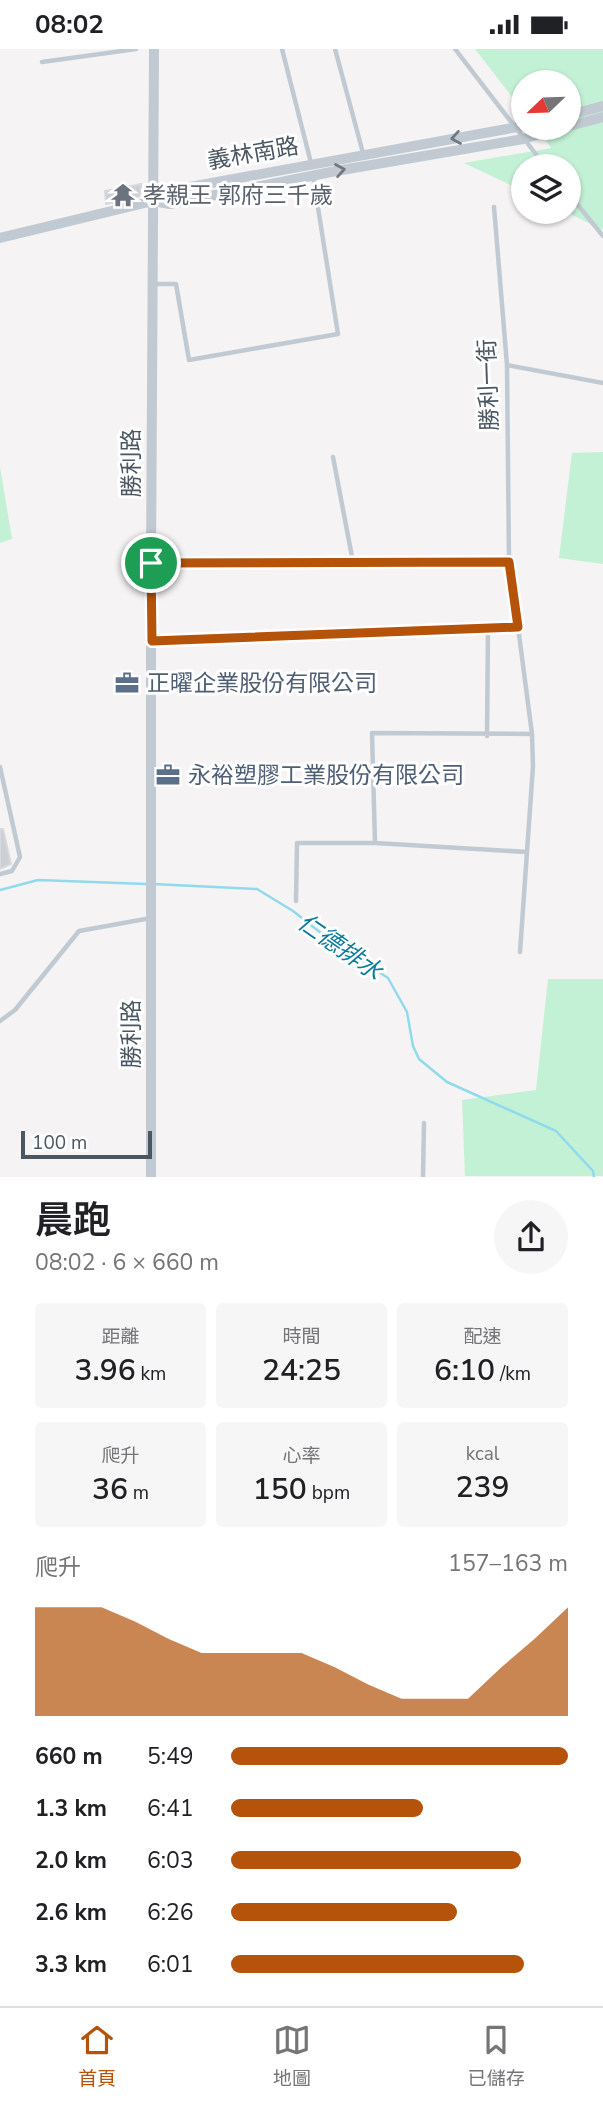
<!DOCTYPE html>
<html lang="zh-TW">
<head>
<meta charset="utf-8">
<style>
	:root { --surface:#fff; --page:#f6f6f6; --text:#202124; --muted:#757577; --line:#e0e0e0; --accent:#b45309 }
	body { margin:0; font-family:"Nunito Sans","Noto Sans TC",sans-serif; background:var(--page); color:var(--text); height:100vh; display:flex; flex-direction:column; font-size:26px; white-space:nowrap }
	* { box-sizing:border-box; margin:0 }
	p { font-size:23px; color:var(--muted) }
	.icon { flex:none; width:38px; height:38px; fill:none; stroke:currentColor; stroke-width:2; stroke-linecap:round; stroke-linejoin:round }
	.map { position:relative; height:1128px; overflow:hidden }
	.side { display:flex; flex-direction:column; background:var(--surface); flex:1 }
	.side>* { flex:none }
	.needle { width:46px; rotate:247deg }
	.fabs { position:absolute; left:511px; top:21px; display:grid; gap:14px }
	.fabs a { display:grid; place-items:center; width:70px; height:70px; border-radius:50%; background:var(--surface); box-shadow:0 2px 5px #0004; font-size:35px }
	.scale { position:absolute; left:21px; bottom:18px; width:131px; box-sizing:border-box; padding-left:7px; border:4px solid #4a5661; border-top:0; font-size:19px; line-height:24px; white-space:nowrap; color:#4a5661; -webkit-text-stroke:5px #fff; paint-order:stroke }
	.pin { position:absolute; display:grid; place-items:center; width:60px; height:60px; color:#fff; margin:-30px; border:4px solid #fff; border-radius:50%; box-shadow:0 2px 7px #0007 }
	.round { display:grid; place-items:center; flex:none; width:74px; height:74px; border-radius:37px; background:var(--page) }
	.head { display:flex; align-items:center; justify-content:space-between; height:119px; padding:0 35px }
	h1 { font-size:38px; font-weight:600; line-height:52px }
	.metrics { display:grid; grid-template-columns:repeat(3,1fr); gap:10px; height:119px; padding:7px 35px }
	.metrics div { display:grid; align-content:center; border-radius:7px; background:var(--page); text-align:center }
	.metrics b { font-size:30px; font-weight:600 }
	.metrics small { font-size:19px; font-weight:400 }
	.metrics p { font-size:19px }
	.chart { height:196px; padding:14px 35px }
	.chart p { display:flex; justify-content:space-between }
	.chart svg { width:100%; height:126px; margin-top:7px; fill:var(--accent); opacity:.7 }
	ul { padding:0 35px; list-style:none; font-size:23px }
	li { display:grid; grid-template-columns:112px 84px 1fr; align-items:center; height:52px }
	li i { height:18px; border-radius:9px; background:var(--accent) }
	.status { display:flex; justify-content:space-between; align-items:center; height:49px; padding:0 35px; background:var(--surface); direction:ltr }
	.status svg { height:19px; fill:currentColor }
	.tabs { display:flex; justify-content:space-around; align-items:center; height:98px; border-top:2px solid var(--line); background:var(--surface); font-size:19px; color:var(--muted) }
	.tabs a { display:grid; justify-items:center; gap:4px }
	.tabs .current { color:var(--accent) }
	.map>svg:first-child { display:block }
	.green { fill:#c3f1d5 }
	.lines { fill:none; stroke-linecap:round; stroke-linejoin:round }
	.stream { stroke:#90daee; stroke-width:2.5 }
	.building { fill:#cdcfd5; stroke:#d7d9de; stroke-width:2 }
	.service { stroke:#c1cad2; stroke-width:4.5 }
	.tertiary { stroke:#c1cad2; stroke-width:10 }
	.oneway { stroke:#6e7983 }
	.route-casing { stroke:#fff; stroke-width:14 }
	.route { stroke:#b45309; stroke-width:9 }
	.labels { text-anchor:middle; stroke-width:6; stroke-linejoin:round; paint-order:stroke }
	.street-label { font-size:23px; fill:#4a5661; stroke:#fff }
	.worship-label { font-size:23px; fill:#5b616d; stroke:#fff; text-anchor:start }
	.service-label { font-size:23px; fill:#4e5e75; stroke:#fff; text-anchor:start }
	.water-label { font-size:24px; font-style:italic; fill:#0c7c9b; stroke:#fff }
</style>
</head>
<body>
<div class="status"><b>08:02</b><svg viewBox="0 0 49 12"><path d="M0 12V9h3v3zM5 12V6h3v6zM10 12V3h3v9zM15 12V0h3v12zM26 1h20v11H26zM47 4h2v5h-2z"/></svg></div>
<div class="map">
<svg width="603" height="1128" viewBox="0 0 603 1128">
	<rect width="100%" height="100%" fill="#f5f3f3"/>
	<path class="green" d="M 475,0 L 603,0 L 603,181 L 566,163 L 569,163 L 569,117 L 523,117 L 523,142 L 464,114 L 551,99 L 537,79 L 569,79 L 569,33 L 523,33 L 523,62 Z
		M 603,403 L 603,515 L 559,509 L 572,404 Z
		M 0,418 L 12,490 L 0,494 Z
		M 548,930 L 603,930 L 603,1127 L 465,1127 L 462,1051 L 536,1041 Z"/>
	<g class="lines">
		<path class="stream" d="M 153,835 L 257,840 L 293,862 L 335,895 L 388,929 L 407,963 L 413,997 L 419,1010 L 447,1033 L 556,1082 L 593,1122 L 594,1128
			M 0,841 L 38,831 L 146,835"/>
	</g>
	<path class="building" d="M 141,135 L 141,147 L 106,155 L 105,142 Z
		M 0,780 L 3,780 L 11,815 L 0,820 Z"/>
	<g class="lines">
		<path class="service" d="M 282,0 L 311,114
			M 335,0 L 363,104
			M 455,0 L 545,117
			M 42,13 L 136,0
			M 569,145 L 603,187
			M 153,235 L 176,235 L 189,311 L 338,285 L 313,127
			M 507,316 L 603,334
			M 333,408 L 353,513
			M 152,514 L 509,513
			M 518,578 L 532,685 L 533,717 L 520,903
			M 153,591 L 518,578 L 509,513 L 507,316 L 494,158
			M 487,687 L 488,580
			M 0,718 L 20,808 L 12,822 L 0,825
			M 375,794 L 372,684 L 532,685
			M 296,852 L 297,794 L 375,794 L 527,803
			M 0,972 L 15,961 L 79,882 L 151,869
			M 423,1128 L 424,1074"/>
		<path class="tertiary" d="M 569,66 L 603,57
			M 569,77 L 603,68
			M 153,152 L 170,155 L 336,122 L 523,90 L 560,79
			M 0,189 L 153,152 L 168,142 L 523,77
			M 151,1128 L 151,514 L 154,0"/>
	</g>
	<defs><path id="oneway-chevron" d="M-2-3.5L2.5 0L-2 3.5" fill="none" stroke-width="1.6" stroke-linecap="round" stroke-linejoin="round" transform="scale(1.75)"/></defs>
	<g class="oneway">
		<use href="#oneway-chevron" transform="translate(456 89) rotate(170)"/>
		<use href="#oneway-chevron" transform="translate(340 121) rotate(-10)"/>
	</g>
	<g class="lines">
		<g class="route-casing">
			<path id="route" d="M 509,513 L 518,578 L 152,592 L 151,514 Z"/>
		</g>
		<use href="#route" class="route"/>
	</g>
	<defs>
		<g id="temple-bare" transform="scale(1.89)"><path d="M0-6L5-2H3V0L6.5 2.5H4V6H1.5V3h-3V6H-4V2.5H-6.5L-3 0V-2H-5Z" fill="#6b7280" stroke="#fff" stroke-width="2.5" paint-order="stroke"/></g>
		<g id="office-bare" transform="scale(1.89)"><path d="M-6-3h4V-5.5h4V-3h4V5H-6ZM-1-4.5V-3h2v-1.5ZM-6 0V1H6V0Z" fill="#5c6f8a" stroke="#fff" stroke-width="2.5" paint-order="stroke"/></g>
	</defs>
	<g fill-rule="evenodd">
		<use href="#temple-bare" x="123" y="146"/>
		<use href="#office-bare" x="127" y="634"/>
		<use href="#office-bare" x="168" y="726"/>
	</g>
	<g class="labels">
		<g class="street-label">
			<text transform="translate(253 104) rotate(-10)" y="8">義林南路</text>
			<text transform="translate(488 336) rotate(-92)" y="8">勝利一街</text>
			<text transform="translate(131 414) rotate(-90)" y="8">勝利路</text>
			<text transform="translate(131 985) rotate(-90)" y="8">勝利路</text>
		</g>
		<g class="worship-label">
			<text x="143" y="154">孝親王 郭府三千歲</text>
		</g>
		<g class="service-label">
			<text x="147" y="642">正曜企業股份有限公司</text>
			<text x="188" y="734">永裕塑膠工業股份有限公司</text>
		</g>
		<g class="water-label">
			<text transform="translate(340 898) rotate(35)" y="8">仁德排水</text>
		</g>
	</g>
</svg>
<div class="fabs">
<a><svg class="needle" viewBox="-14 -14 28 28"><path d="M0-13l5 13h-10z" fill="#e53935"/><path d="M0 13l5-13h-10z" fill="#757577"/></svg></a>
<a><svg class="icon" aria-label="layers" viewBox="0 0 24 24"><path d="M12 4l9 5-9 5-9-5zM3 14l9 5 9-5"/></svg></a>
</div>
<div class="scale">100 m</div>
<div class="pin" style="left:151px;top:514px;background:#1e9e55"><svg class="icon" aria-label="arrive" viewBox="0 0 24 24"><path d="M6 21V4h12l-3 4 3 4H6"/></svg></div>
</div>
<section class="side">
<div class="head"><div><h1>晨跑</h1><p>08:02 · 6 × 660 m</p></div><a class="round"><svg class="icon" aria-label="share" viewBox="0 0 24 24"><path d="M12 15V3M7 8l5-5 5 5M5 13v7h14v-7"/></svg></a></div>
<div class="metrics">
<div><p>距離</p><b>3.96<small> km</small></b></div>
<div><p>時間</p><b>24:25</b></div>
<div><p>配速</p><b>6:10<small> /km</small></b></div>
</div>
<div class="metrics">
<div><p>爬升</p><b>36<small> m</small></b></div>
<div><p>心率</p><b>150<small> bpm</small></b></div>
<div><p>kcal</p><b>239</b></div>
</div>
<div class="chart"><p><span>爬升</span>157–163 m</p>
<svg viewBox="0 0 160 44" preserveAspectRatio="none"><path d="M0 44V6L10 6L20 6L30 11L40 17L50 22L60 22L70 22L80 22L90 27L100 33L110 38L120 38L130 38L140 27L150 17L160 6V44z"/></svg>
</div>
<ul>
<li><b>660 m</b>5:49<i style="width:100%"></i></li>
<li><b>1.3 km</b>6:41<i style="width:57%"></i></li>
<li><b>2.0 km</b>6:03<i style="width:86%"></i></li>
<li><b>2.6 km</b>6:26<i style="width:67%"></i></li>
<li><b>3.3 km</b>6:01<i style="width:87%"></i></li>
</ul>
</section>
<nav class="tabs">
<a class="current"><svg class="icon" aria-label="home" viewBox="0 0 24 24"><path d="M3 11l9-7 9 7M6 9v11h12V9"/></svg>首頁</a>
<a><svg class="icon" aria-label="map" viewBox="0 0 24 24"><path d="M3 6l6-2 6 2 6-2v14l-6 2-6-2-6 2zM9 4v14M15 6v14"/></svg>地圖</a>
<a><svg class="icon" aria-label="saved" viewBox="0 0 24 24"><path d="M7 4h10v16l-5-4-5 4z"/></svg>已儲存</a>
</nav>
</body>
</html>
